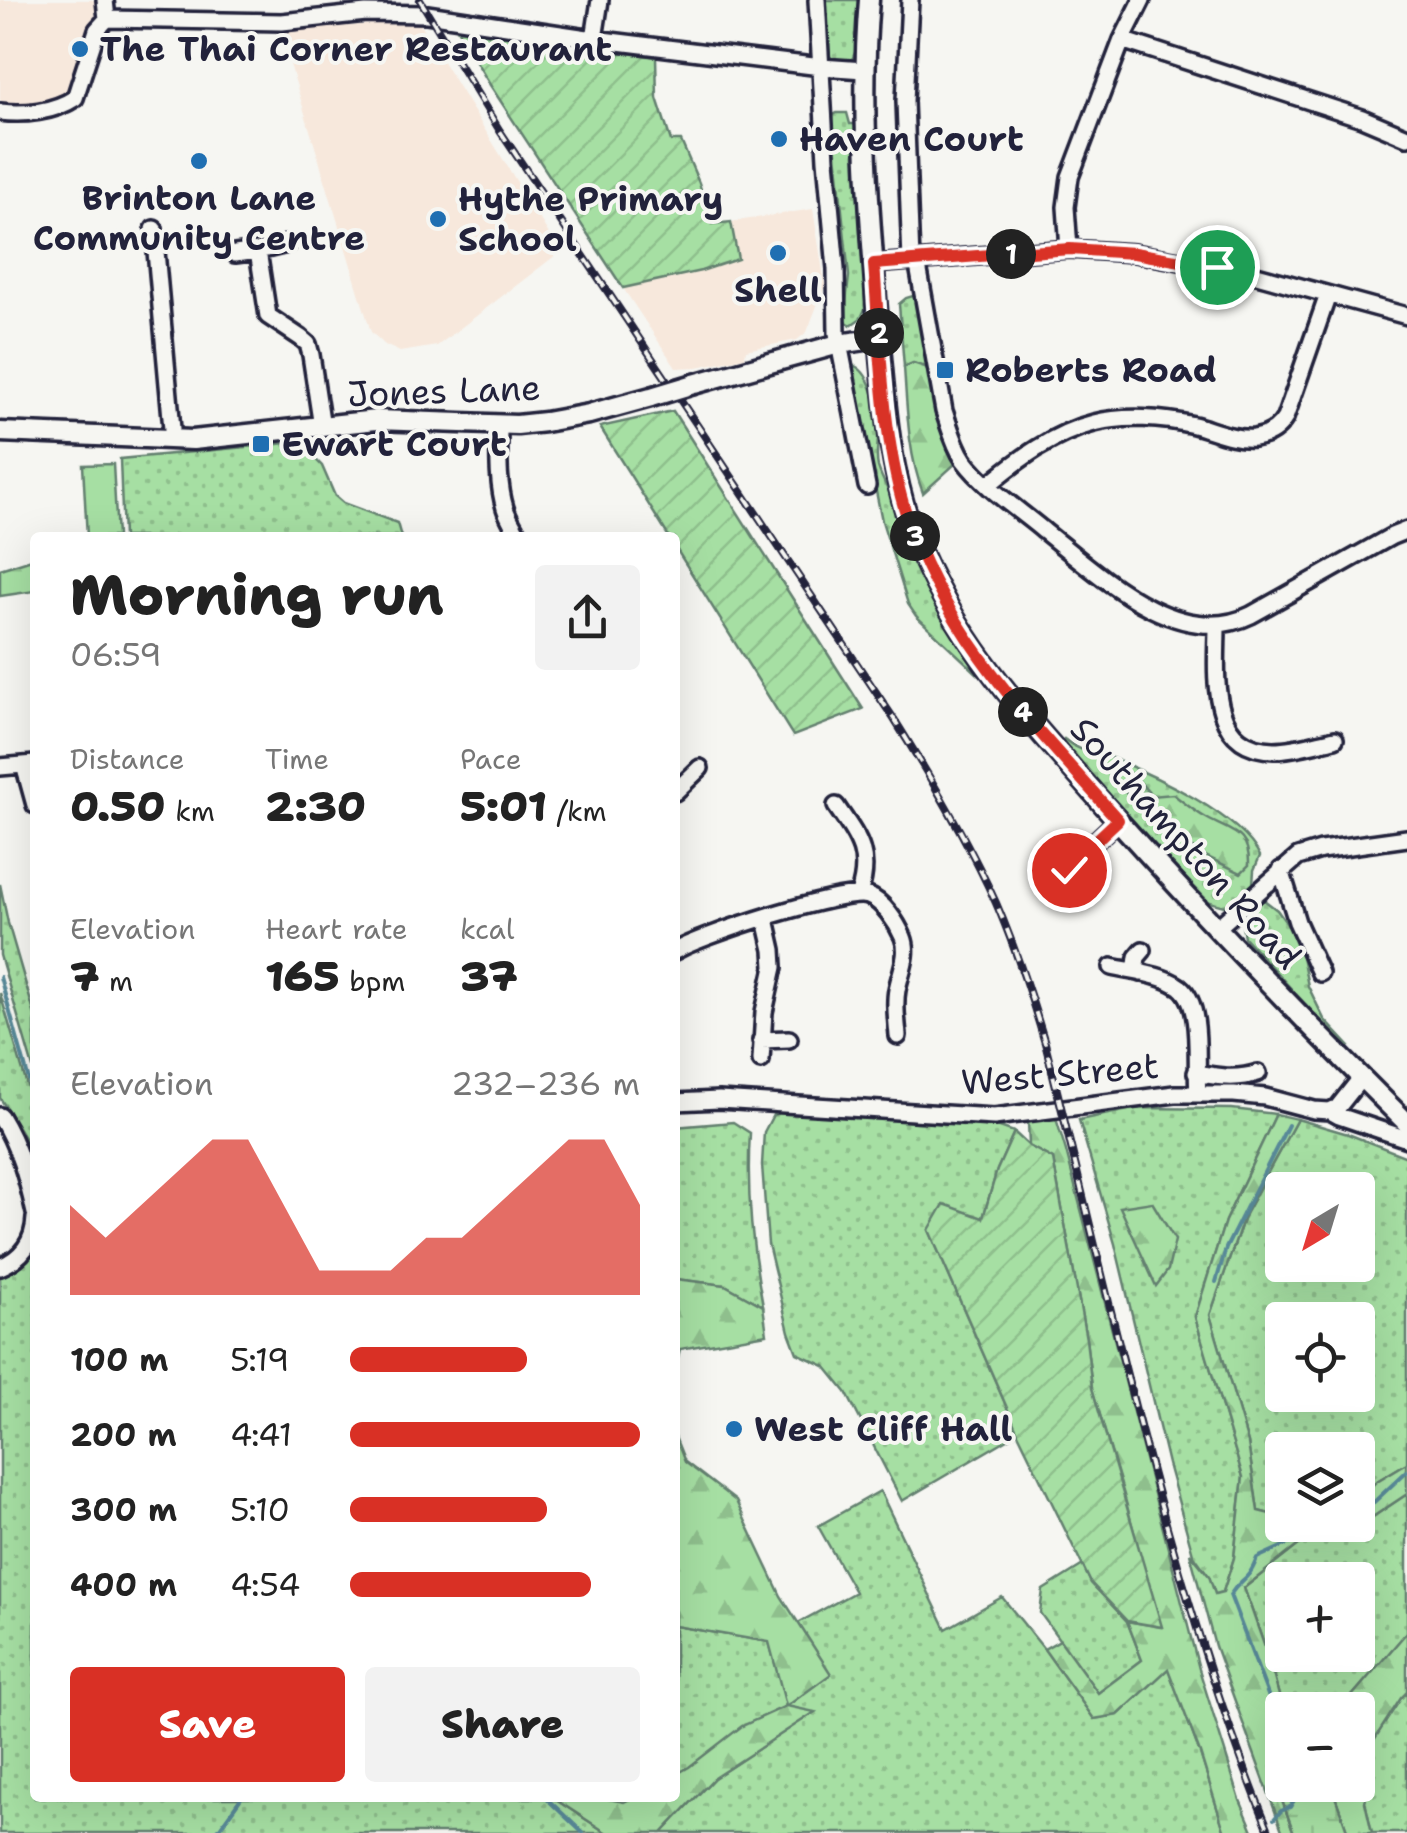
<!DOCTYPE html>
<html lang="en">
<head>
<meta charset="utf-8">
<style>
	:root { --surface:#fff; --page:#f2f2f2; --text:#222; --muted:#767676; --accent:#d93025 }
	body { margin:0; font-family:"Shantell Sans",sans-serif; background:var(--page); color:var(--text); height:100vh; display:flex; flex-direction:column; font-size:38px; white-space:nowrap }
	* { box-sizing:border-box; margin:0 }
	p { font-size:32px; color:var(--muted) }
	.icon { flex:none; width:55px; height:55px; fill:none; stroke:currentColor; stroke-width:2; stroke-linecap:round; stroke-linejoin:round }
	.map { position:relative; flex:1; overflow:hidden }
	.side { position:absolute; left:30px; top:532px; width:650px; height:1270px; display:flex; flex-direction:column; background:var(--surface); border-radius:10px; box-shadow:0 10px 40px #0002 }
	.side>* { flex:none }
	.needle { width:65px; rotate:218deg }
	.buttons { position:absolute; left:1265px; top:1172px; display:grid; gap:20px }
	.buttons a { display:grid; place-items:center; width:110px; height:110px; border-radius:10px; background:var(--surface); box-shadow:0 10px 40px #0002; font-size:50px }
	.pin { position:absolute; display:grid; place-items:center; width:85px; height:85px; color:#fff; margin:-42px; border:5px solid #fff; border-radius:50%; box-shadow:0 2px 10px #0007 }
	.km { position:absolute; width:50px; height:50px; margin:-25px; border-radius:50%; background:#222; color:#fff; font-size:28px; line-height:50px; text-align:center }
	.round { display:grid; place-items:center; flex:none; width:105px; height:105px; border-radius:10px; background:var(--page) }
	.head { display:flex; align-items:center; justify-content:space-between; height:170px; padding:0 40px }
	h1 { font-size:55px; font-weight:800; line-height:75px }
	.metrics { display:grid; grid-template-columns:repeat(3,1fr); gap:15px; height:170px; padding:10px 40px }
	.metrics div { display:grid; align-content:center }
	.metrics b { font-size:42px; font-weight:800 }
	.metrics small { font-size:28px; font-weight:400 }
	.metrics p { font-size:28px }
	.chart { height:280px; padding:20px 40px }
	.chart p { display:flex; justify-content:space-between }
	.chart svg { width:100%; height:180px; margin-top:10px; fill:var(--accent); opacity:.7 }
	.cta { display:flex; gap:20px; margin-top:auto; padding:20px 40px }
	.cta a { flex:1; height:115px; border-radius:10px; background:var(--accent); color:#fff; font-size:40px; font-weight:800; line-height:115px; text-align:center }
	.cta a+a { background:var(--page); color:var(--text) }
	ul { padding:0 40px; list-style:none; font-size:32px }
	li { display:grid; grid-template-columns:160px 120px 1fr; align-items:center; height:75px }
	li i { height:25px; border-radius:12px; background:var(--accent) }
	.map>svg:first-child { display:block }
	.built { fill:#f7e8dc }
	.grass { fill:url(#grass-dots); stroke:#64806f; stroke-width:2.5; fill-rule:evenodd }
	.forest { fill:url(#forest-firs); stroke:#64806f; stroke-width:2.5 }
	.wetland { fill:url(#wetland-marsh); stroke:#64806f; stroke-width:2.5 }
	.garden { fill:url(#garden-furrows); stroke:#64806f; stroke-width:2.5 }
	.pitch { fill:#a6dfa3; stroke:#64806f; stroke-width:2.5 }
	.lines { fill:none; stroke-linecap:round; stroke-linejoin:round }
	.stream { stroke:#588998; stroke-width:4 }
	.minor-casing { stroke:#22223b; stroke-width:22 }
	.tertiary-casing { stroke:#22223b; stroke-width:25 }
	.minor { stroke:#f6f6f2; stroke-width:15 }
	.tertiary { stroke:#f6f6f2; stroke-width:18 }
	.rail-casing { stroke:#22223b; stroke-width:8 }
	.rail { stroke:#f6f6f2; stroke-width:4; stroke-dasharray:11; stroke-linecap:butt }
	.tertiary-bridge-casing { stroke:#22223b; stroke-width:25; stroke-linecap:butt }
	.tertiary-bridge { stroke:#f6f6f2; stroke-width:18 }
	.route-casing { stroke:#fff; stroke-width:20 }
	.route { stroke:#d93025; stroke-width:12 }
	.poi-dot { fill:#1f6fb2; stroke:#f6f6f2; stroke-width:4 }
	.labels { text-anchor:middle; stroke-width:8; stroke-linejoin:round; paint-order:stroke }
	.poi-label { font-size:35px; font-weight:bold; fill:#22223b; stroke:#f6f6f2; text-anchor:start }
	.street-label { font-size:35px; fill:#22223b; stroke:#f6f6f2 }
</style>
</head>
<body>
<div class="map">
<svg width="1407" height="1833" viewBox="0 0 1407 1833">
	<defs>
		<pattern id="grass-dots" width="8" height="8" patternUnits="userSpaceOnUse" patternTransform="scale(2.5)"><rect width="8" height="8" fill="#a6dfa3"/><path d="M2 2h.1M6 6h.1" fill="none" stroke="#8fbf8d" stroke-width="1.8" stroke-linecap="round"/></pattern>
		<pattern id="forest-firs" width="22" height="20" patternUnits="userSpaceOnUse" patternTransform="scale(2.5)"><rect width="22" height="20" fill="#a6dfa3"/><path d="M5 1l3.5 6h-7zM16 11l3.5 6h-7z" fill="#8fbf8d"/></pattern>
		<pattern id="wetland-marsh" width="20" height="14" patternUnits="userSpaceOnUse" patternTransform="scale(2.5)"><rect width="20" height="14" fill="#a6dfa3"/><path d="M1 5h8M5 5V1M11 12h8M15 12V8" fill="none" stroke="#8fbf8d"/></pattern>
		<pattern id="garden-furrows" width="10" height="10" patternUnits="userSpaceOnUse" patternTransform="scale(2.5)"><rect width="10" height="10" fill="#a6dfa3"/><path d="M-1 1l2-2M0 10L10 0M9 11l2-2" fill="none" stroke="#8fbf8d"/></pattern>
	</defs>
	<rect width="100%" height="100%" fill="#f6f6f2"/>
	<filter id="ink" filterUnits="userSpaceOnUse"><feTurbulence type="fractalNoise" baseFrequency=".01" numOctaves="2"/><feDisplacementMap in="SourceGraphic" scale="20" xChannelSelector="R" yChannelSelector="G"/><feConvolveMatrix kernelMatrix="1 2 1 2 8 2 1 2 1" color-interpolation-filters="sRGB"/></filter>
	<g filter="url(#ink)">
		<path class="built" d="M 0,0 L 100,0 L 95,25 L 77,86 L 64,99 L 13,109 L 0,100 Z
			M 399,22 L 420,24 L 560,252 L 437,346 L 400,352 L 385,345 L 371,332 L 280,31 Z
			M 813,209 L 825,285 L 807,332 L 797,340 L 746,350 L 745,357 L 697,367 L 676,368 L 623,288 L 701,271 L 737,259 L 731,222 Z"/>
		<path class="grass" d="M 825,0 L 861,0 C 860,20 862,46 850,62 L 833,60 L 829,55 Z
			M 837,113 L 847,113 L 850,124 L 858,124 L 865,309 L 861,318 L 851,325 L 844,320 L 849,276 L 832,116 Z
			M 916,295 L 928,368 L 913,363 L 904,367 L 899,304 L 906,298 Z
			M 855,366 C 873,375 878,410 878,429 C 879,442 875,454 878,467 C 882,480 889,491 894,503 C 910,541 923,580 944,617 C 956,637 970,655 980,676 L 916,616 L 908,604 L 882,521 L 851,368 Z
			M 299,442 L 322,466 L 335,496 L 343,503 L 397,523 L 401,537 L 123,537 L 120,459 Z
			M 1064,739 C 1080,753 1096,752 1114,759 C 1155,776 1240,815 1260,856 L 1254,870 L 1253,885 L 1235,901 L 1224,906 L 1209,902 L 1126,817 L 1060,743 Z
			M 0,884 L 8,923 L 35,1016 L 35,1075 L 0,955 Z
			M 1264,900 L 1277,910 L 1299,941 L 1308,986 L 1324,1019 L 1349,1046 L 1346,1049 L 1244,937 C 1239,916 1249,912 1264,900 Z
			M 0,993 L 35,1113 L 35,1172 L 23,1135 L 0,1098 Z
			M 1138,1108 L 1232,1109 L 1276,1114 L 1225,1221 L 1195,1317 L 1243,1477 L 1234,1558 L 1223,1592 L 1215,1595 L 1209,1576 L 1193,1554 L 1168,1464 L 1115,1244 L 1079,1120 Z
			M 784,1111 L 997,1126 L 1014,1132 L 997,1170 L 983,1218 L 929,1230 L 1018,1433 L 902,1501 L 846,1392 L 825,1366 L 797,1353 L 789,1332 L 768,1244 L 762,1165 L 764,1132 L 773,1115 Z
			M 1297,1119 L 1348,1134 L 1407,1157 L 1407,1463 L 1377,1481 L 1358,1498 L 1358,1450 L 1282,1450 L 1282,1517 L 1258,1511 L 1248,1443 L 1210,1315 L 1245,1214 ZM 1282,1190 L 1358,1190 L 1358,1265 L 1282,1265 ZM 1282,1320 L 1358,1320 L 1358,1395 L 1282,1395 Z
			M 733,1122 L 750,1133 C 746,1191 752,1249 763,1306 L 725,1285 L 675,1279 L 675,1127 Z
			M 35,1248 L 35,1798 L 553,1798 L 607,1833 L 0,1833 L 0,1275 C 14,1272 29,1261 35,1248 Z
			M 880,1491 L 946,1629 L 1002,1597 L 1044,1649 L 1094,1719 L 1118,1715 L 1168,1668 L 1200,1753 L 1225,1833 L 662,1833 L 714,1778 L 814,1712 L 675,1775 L 675,1626 L 769,1642 L 787,1706 L 830,1674 L 798,1623 L 855,1592 L 818,1526 Z
			M 1407,1494 L 1407,1632 L 1340,1710 L 1283,1710 L 1268,1656 L 1244,1588 L 1305,1540 L 1356,1528 ZM 1282,1580 L 1358,1580 L 1358,1655 L 1282,1655 Z
			M 1083,1565 L 1091,1583 L 1127,1621 L 1142,1660 L 1098,1693 L 1040,1613 L 1043,1590 Z
			M 1407,1692 L 1407,1833 L 1372,1833 L 1365,1802 L 1372,1742 L 1401,1698 Z"/>
		<path class="forest" d="M 913,363 L 928,368 L 940,429 L 955,464 L 923,493 C 908,454 907,409 904,367 Z
			M 35,558 L 35,591 L 0,596 L 0,569 Z
			M 1116,768 L 1133,774 L 1152,796 L 1173,794 C 1184,803 1195,812 1208,819 C 1231,832 1250,832 1249,865 L 1241,873 L 1203,855 L 1165,828 L 1127,793 L 1112,784 L 1109,777 Z
			M 1276,1114 L 1297,1119 L 1245,1214 L 1210,1315 L 1248,1443 L 1258,1511 L 1282,1517 L 1282,1525 L 1358,1525 L 1358,1498 L 1377,1481 L 1407,1463 L 1407,1494 L 1356,1528 L 1305,1540 L 1244,1588 L 1268,1656 L 1283,1710 L 1282,1781 L 1276,1784 L 1294,1833 L 1283,1833 L 1215,1646 L 1190,1553 L 1209,1576 L 1215,1594 L 1223,1592 L 1234,1558 L 1243,1477 L 1195,1317 L 1225,1221 Z
			M 1055,1115 L 1066,1151 L 1199,1669 L 1240,1800 L 1254,1833 L 1225,1833 L 1200,1753 L 1168,1669 L 1118,1715 L 1094,1719 L 1044,1649 L 1060,1640 L 1098,1693 L 1142,1660 L 1127,1621 L 1160,1627 L 1124,1495 L 1092,1388 L 1086,1339 L 1053,1159 L 1029,1146 L 1028,1121 Z
			M 1152,1202 L 1175,1240 L 1168,1270 L 1156,1286 L 1120,1207 Z
			M 675,1279 L 725,1285 L 763,1306 L 767,1334 L 680,1349 L 675,1369 Z
			M 675,1437 L 685,1462 L 736,1501 L 781,1596 L 831,1674 L 787,1706 L 815,1712 L 714,1778 L 662,1833 L 607,1833 L 553,1798 L 603,1798 L 624,1802 L 632,1798 L 675,1798 L 675,1775 L 689,1767 L 742,1726 L 786,1706 L 769,1642 L 675,1626 Z
			M 1407,1632 L 1407,1692 L 1401,1698 L 1372,1743 L 1365,1802 L 1372,1833 L 1348,1833 L 1331,1785 L 1358,1785 L 1358,1710 L 1340,1710 Z"/>
		<path class="wetland" d="M 1282,1781 L 1282,1785 L 1331,1785 L 1348,1833 L 1294,1833 L 1276,1784 Z"/>
		<path class="garden" d="M 457,29 L 656,57 L 657,98 L 671,141 L 681,141 L 699,183 L 712,224 L 731,222 L 738,259 L 701,271 L 623,288 L 490,85 Z
			M 673,411 L 863,709 L 793,736 L 675,547 L 675,538 L 669,537 L 600,427 Z
			M 1014,1132 L 1029,1146 L 1053,1159 L 1086,1339 L 1092,1388 L 1162,1627 L 1127,1621 L 1091,1583 L 1018,1433 L 929,1230 L 944,1204 L 983,1218 L 997,1170 Z"/>
		<path class="pitch" d="M 113,464 L 117,537 L 87,537 L 83,465 Z"/>
		<g class="lines">
			<path class="stream" d="M 0,977 L 35,1102
				M 1216,1282 L 1226,1248 L 1288,1125
				M 1358,1509 L 1374,1502 L 1407,1471
				M 1282,1732 L 1230,1595 C 1241,1577 1248,1583 1257,1558 L 1329,1525
				M 546,1798 L 583,1833
				M 1274,1819 L 1281,1811 L 1290,1807 L 1303,1785
				M 216,1833 L 241,1798"/>
			<g class="minor-casing">
				<path id="minor" d="M 817,0 L 826,160 L 836,269 L 837,333 L 867,486
					M 910,0 L 905,101 L 911,261
					M 107,19 L 282,22 L 366,13 L 427,14 L 594,39 L 821,67 L 864,70
					M 594,39 L 600,0
					M 1122,40 L 1362,118 L 1407,137
					M 0,112 C 24,115 54,112 75,98 L 97,30 L 107,19 L 105,0
					M 154,229 L 173,440
					M 1069,249 L 1066,207 L 1070,177 L 1122,40 L 1142,0
					M 258,251 L 287,244
					M 235,254 L 258,251 L 268,316 L 301,338 L 308,344 L 311,355 L 322,427
					M 917,260 L 944,411 C 950,428 954,445 964,460 C 985,488 1018,509 1044,531 C 1098,574 1178,651 1251,615 L 1392,536 L 1407,530
					M 874,264 L 1069,249 L 1134,253 L 1253,274 L 1407,316
					M 499,425 C 499,451 497,482 505,508 C 508,518 515,528 520,538
					M 988,485 C 1019,459 1054,433 1094,423 C 1125,415 1163,418 1194,425 C 1213,430 1234,440 1254,438 C 1268,436 1278,430 1285,418 L 1328,295
					M 1217,626 C 1217,671 1206,749 1274,750 C 1294,750 1316,743 1335,739
					M 24,765 L 35,805
					M 0,767 L 35,764
					M 675,792 L 700,768
					M 836,806 C 858,838 872,854 859,894
					M 1069,870 L 1083,853 L 1118,820
					M 1281,870 L 1297,922 L 1320,973
					M 1217,928 L 1298,857 L 1321,850 L 1407,838
					M 675,951 C 699,936 845,888 868,896 C 883,901 897,923 903,937 C 910,954 900,973 897,990 C 894,1005 897,1021 898,1036
					M 1112,967 C 1133,972 1162,974 1180,987 C 1204,1006 1195,1065 1198,1093
					M 1141,973 L 1136,965 L 1137,957 L 1143,950
					M 761,1040 L 789,1039
					M 761,1060 L 764,1012 L 774,967 L 773,950 L 766,919
					M 1196,1073 C 1218,1077 1237,1080 1258,1073
					M 675,1102 L 719,1100 L 994,1117 L 1175,1094 L 1234,1094 L 1265,1097 L 1314,1110 L 1330,1111 L 1339,1116 L 1407,1139
					M 1330,1111 L 1338,1107 L 1361,1078
					M 0,1116 C 19,1147 27,1177 35,1213
					M 0,1267 C 22,1258 34,1242 35,1218"/>
			</g>
			<g class="tertiary-casing">
				<path id="tertiary" d="M 869,0 C 860,103 869,207 877,310 C 884,387 887,468 916,541 C 959,648 1030,720 1104,805 C 1201,914 1303,1020 1407,1123
					M 694,384 L 839,344 L 880,338
					M 0,432 L 193,440 L 376,420 L 517,425 L 545,422 L 589,414 L 651,397"/>
			</g>
			<use href="#minor" class="minor"/>
			<use href="#tertiary" class="tertiary"/>
			<g class="rail-casing">
				<path id="rail" d="M 420,0 L 500,131 L 894,719 C 931,778 967,839 996,903 C 1016,949 1031,996 1045,1043 C 1113,1308 1166,1579 1270,1833"/>
			</g>
			<use href="#rail" class="rail"/>
			<g class="tertiary-bridge-casing">
				<path id="tertiary-bridge" d="M 651,397 L 694,384"/>
			</g>
			<use href="#tertiary-bridge" class="tertiary-bridge"/>
		</g>
	</g>
	<g class="lines" filter="url(#ink)">
		<g class="route-casing">
			<path id="route" d="M 1069,870 L 1083,853 L 1118,820 C 1033,724 942,633 904,507 C 882,434 880,340 874,264 L 1070,249 L 1134,253 L 1217,267"/>
		</g>
		<use href="#route" class="route"/>
	</g>
	<g class="poi-dot">
		<circle cx="80" cy="49" r="10"/>
		<circle cx="779" cy="139" r="10"/>
		<circle cx="199" cy="161" r="10"/>
		<circle cx="438" cy="219" r="10"/>
		<circle cx="778" cy="253" r="10"/>
		<rect x="935" y="360" width="20" height="20" rx="5"/>
		<rect x="251" y="434" width="20" height="20" rx="5"/>
		<circle cx="734" cy="1429" r="10"/>
	</g>
	<g class="labels">
		<g class="poi-label">
			<text x="100" y="61">The Thai Corner Restaurant</text>
			<text x="799" y="151">Haven Court</text>
			<text x="199" y="210" text-anchor="middle">Brinton Lane<tspan x="199" dy="40">Community Centre</tspan></text>
			<text x="458" y="211">Hythe Primary<tspan x="458" dy="40">School</tspan></text>
			<text x="778" y="302" text-anchor="middle">Shell</text>
			<text x="965" y="382">Roberts Road</text>
			<text x="281" y="456">Ewart Court</text>
			<text x="754" y="1441">West Cliff Hall</text>
		</g>
		<g class="street-label">
			<text transform="translate(444 391) rotate(-2)" y="12">Jones Lane</text>
			<text transform="translate(1186 843) rotate(48)" y="12">Southampton Road</text>
			<text transform="translate(1060 1074) rotate(-5)" y="12">West Street</text>
		</g>
	</g>
</svg>
<div class="buttons">
<a><svg class="needle" viewBox="-14 -14 28 28"><path d="M0-13l5 13h-10z" fill="#e53935"/><path d="M0 13l5-13h-10z" fill="#767676"/></svg></a>
<a><svg class="icon" aria-label="locate" viewBox="0 0 24 24"><circle cx="12" cy="12" r="6"/><path d="M12 2v4M12 18v4M2 12h4M18 12h4"/></svg></a>
<a><svg class="icon" aria-label="layers" viewBox="0 0 24 24"><path d="M12 4l9 5-9 5-9-5zM3 14l9 5 9-5"/></svg></a>
<a>+</a>
<a>−</a>
</div>
<div class="pin" style="left:1217px;top:267px;background:#1e9e55"><svg class="icon" aria-label="arrive" viewBox="0 0 24 24"><path d="M6 21V4h12l-3 4 3 4H6"/></svg></div>
<div class="pin" style="left:1069px;top:870px;background:#d93025"><svg class="icon" aria-label="check" viewBox="0 0 24 24"><path d="M5 12l5 5 9-10"/></svg></div>
<b class="km" style="left:1011px;top:254px">1</b>
<b class="km" style="left:879px;top:333px">2</b>
<b class="km" style="left:915px;top:536px">3</b>
<b class="km" style="left:1023px;top:712px">4</b>
<section class="side">
<div class="head"><div><h1>Morning run</h1><p>06:59</p></div><a class="round"><svg class="icon" aria-label="share" viewBox="0 0 24 24"><path d="M12 15V3M7 8l5-5 5 5M5 13v7h14v-7"/></svg></a></div>
<div class="metrics">
<div><p>Distance</p><b>0.50<small> km</small></b></div>
<div><p>Time</p><b>2:30</b></div>
<div><p>Pace</p><b>5:01<small> /km</small></b></div>
</div>
<div class="metrics">
<div><p>Elevation</p><b>7<small> m</small></b></div>
<div><p>Heart rate</p><b>165<small> bpm</small></b></div>
<div><p>kcal</p><b>37</b></div>
</div>
<div class="chart"><p><span>Elevation</span>232–236 m</p>
<svg viewBox="0 0 160 44" preserveAspectRatio="none"><path d="M0 44V22L10 30L20 22L30 14L40 6L50 6L60 22L70 38L80 38L90 38L100 30L110 30L120 22L130 14L140 6L150 6L160 22V44z"/></svg>
</div>
<ul>
<li><b>100 m</b>5:19<i style="width:61%"></i></li>
<li><b>200 m</b>4:41<i style="width:100%"></i></li>
<li><b>300 m</b>5:10<i style="width:68%"></i></li>
<li><b>400 m</b>4:54<i style="width:83%"></i></li>
</ul>
<div class="cta"><a>Save</a><a>Share</a></div>
</section>
</div>
</body>
</html>
